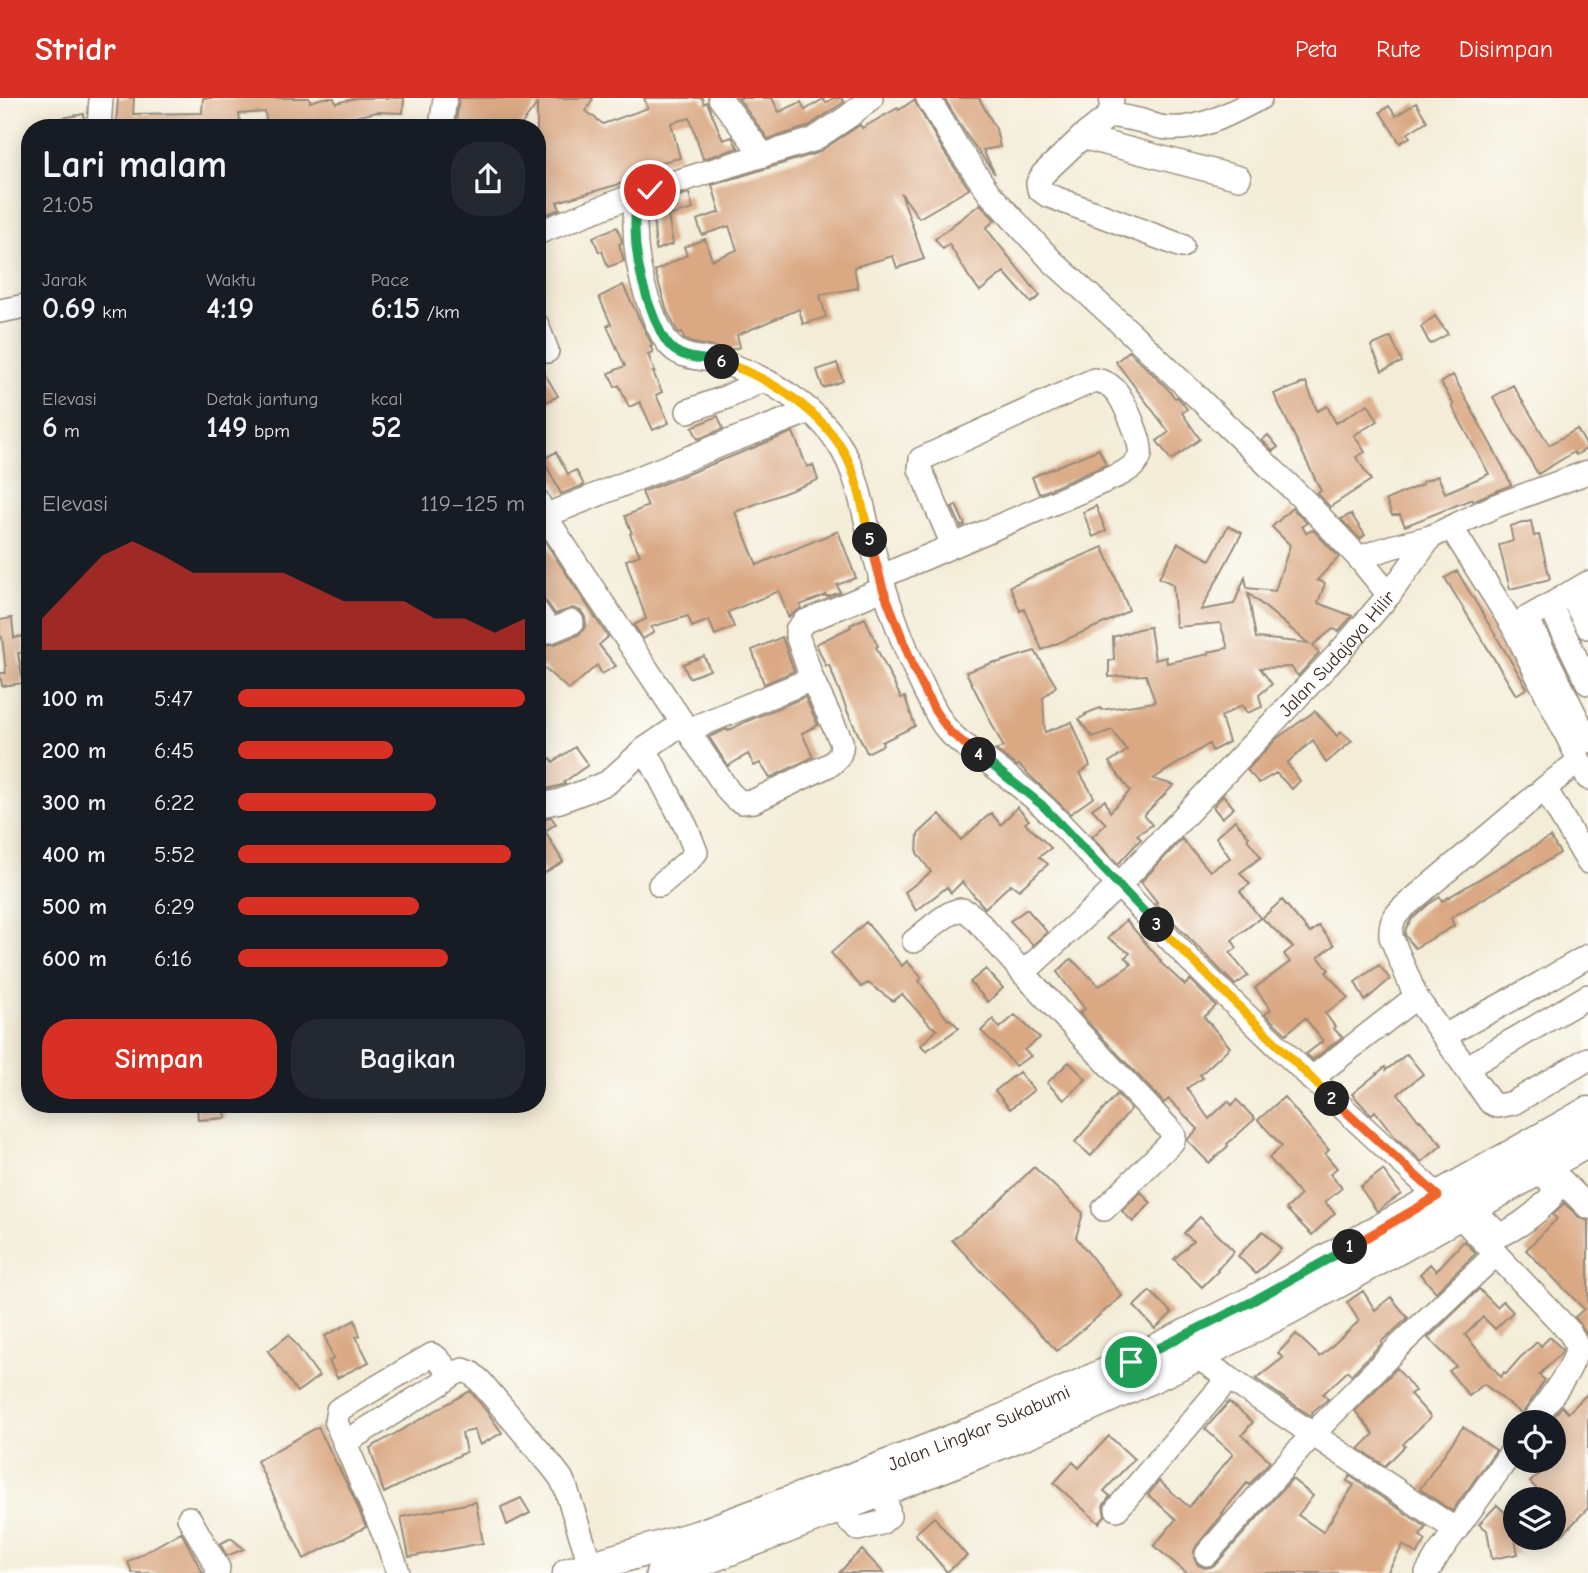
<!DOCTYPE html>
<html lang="id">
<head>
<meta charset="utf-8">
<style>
	:root { --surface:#171b24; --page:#242831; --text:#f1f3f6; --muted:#9ea1a6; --accent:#d93025 }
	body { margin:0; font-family:"Comic Neue",sans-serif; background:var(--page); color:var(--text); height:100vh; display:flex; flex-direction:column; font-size:26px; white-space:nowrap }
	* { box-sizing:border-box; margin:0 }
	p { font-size:23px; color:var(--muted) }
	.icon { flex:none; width:38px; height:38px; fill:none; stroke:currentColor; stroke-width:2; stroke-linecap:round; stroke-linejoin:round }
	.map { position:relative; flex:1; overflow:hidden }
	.side { position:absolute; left:21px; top:21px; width:525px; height:994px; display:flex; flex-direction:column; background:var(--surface); border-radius:28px; box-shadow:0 4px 18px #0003 }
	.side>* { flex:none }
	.buttons { position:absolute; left:1503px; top:1312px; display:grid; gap:14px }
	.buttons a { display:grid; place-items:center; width:63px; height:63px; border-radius:50%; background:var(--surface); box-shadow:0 4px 18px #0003; font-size:35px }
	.pin { position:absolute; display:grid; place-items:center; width:60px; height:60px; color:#fff; margin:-30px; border:4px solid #fff; border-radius:50%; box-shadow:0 2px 7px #0007 }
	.km { position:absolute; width:35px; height:35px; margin:-18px; border-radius:50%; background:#222; color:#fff; font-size:19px; line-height:35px; text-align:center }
	.round { display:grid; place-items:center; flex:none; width:74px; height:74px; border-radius:28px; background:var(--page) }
	.head { display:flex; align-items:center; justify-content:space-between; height:119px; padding:0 21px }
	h1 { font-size:38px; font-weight:800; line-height:52px }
	.figures { display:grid; grid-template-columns:repeat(3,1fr); gap:10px; height:119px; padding:7px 21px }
	.figures div { display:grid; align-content:center }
	.figures b { font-size:30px; font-weight:800 }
	.figures small { font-size:19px; font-weight:400 }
	.figures p { font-size:19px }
	.chart { height:196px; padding:14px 21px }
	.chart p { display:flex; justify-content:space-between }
	.chart svg { width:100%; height:126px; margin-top:7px; fill:var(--accent); opacity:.7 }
	.primary-button { display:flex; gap:14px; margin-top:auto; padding:14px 21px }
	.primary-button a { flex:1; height:80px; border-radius:28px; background:var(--accent); color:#fff; font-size:28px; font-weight:800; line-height:80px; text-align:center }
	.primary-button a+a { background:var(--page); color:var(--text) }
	ul { padding:0 21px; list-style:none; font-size:23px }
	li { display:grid; grid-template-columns:112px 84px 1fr; align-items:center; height:52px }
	li i { height:18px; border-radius:9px; background:var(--accent) }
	header { display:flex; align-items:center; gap:42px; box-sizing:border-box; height:98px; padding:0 35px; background:var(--accent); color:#fff }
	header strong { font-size:33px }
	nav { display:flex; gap:38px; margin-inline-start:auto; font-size:24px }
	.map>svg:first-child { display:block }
	.building { fill:#daa984; fill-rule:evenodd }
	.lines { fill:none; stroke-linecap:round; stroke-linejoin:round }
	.minor-casing { stroke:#978b7a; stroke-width:26 }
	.major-casing { stroke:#978b7a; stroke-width:33 }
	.minor { stroke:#fff; stroke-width:23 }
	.major { stroke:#fff; stroke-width:30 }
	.split-1-casing { stroke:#fff; stroke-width:14 }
	.split-2-casing { stroke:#fff; stroke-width:14 }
	.split-3-casing { stroke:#fff; stroke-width:14 }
	.split-4-casing { stroke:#fff; stroke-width:14 }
	.split-5-casing { stroke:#fff; stroke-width:14 }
	.split-6-casing { stroke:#fff; stroke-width:14 }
	.split-7-casing { stroke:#fff; stroke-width:14 }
	.split-1 { stroke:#22a559; stroke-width:9 }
	.split-2 { stroke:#f0652b; stroke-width:9 }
	.split-3 { stroke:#f5b400; stroke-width:9 }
	.split-4 { stroke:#22a559; stroke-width:9 }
	.split-5 { stroke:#f0652b; stroke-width:9 }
	.split-6 { stroke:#f5b400; stroke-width:9 }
	.split-7 { stroke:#22a559; stroke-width:9 }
	.labels { text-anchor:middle; stroke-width:5; stroke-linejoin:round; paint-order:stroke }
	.street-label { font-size:19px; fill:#3b2a1e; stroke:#fdfcf7 }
</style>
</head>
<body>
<header>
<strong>Stridr</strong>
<nav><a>Peta</a><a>Rute</a><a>Disimpan</a></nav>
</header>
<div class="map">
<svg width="1588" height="1475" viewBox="0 0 1588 1475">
	<rect width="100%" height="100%" fill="#fdfcf7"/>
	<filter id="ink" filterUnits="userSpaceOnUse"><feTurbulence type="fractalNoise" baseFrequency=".0143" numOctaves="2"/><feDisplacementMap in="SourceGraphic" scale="14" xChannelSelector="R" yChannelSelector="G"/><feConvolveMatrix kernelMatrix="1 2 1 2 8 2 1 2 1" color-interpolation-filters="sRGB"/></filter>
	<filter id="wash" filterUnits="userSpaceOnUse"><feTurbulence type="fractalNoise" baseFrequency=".00686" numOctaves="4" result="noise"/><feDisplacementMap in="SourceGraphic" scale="28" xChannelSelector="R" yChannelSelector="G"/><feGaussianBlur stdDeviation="1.57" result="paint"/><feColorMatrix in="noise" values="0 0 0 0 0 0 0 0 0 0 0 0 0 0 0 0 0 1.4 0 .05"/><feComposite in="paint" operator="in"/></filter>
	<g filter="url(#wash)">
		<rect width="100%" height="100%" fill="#f3ecd7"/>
		<g id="blocks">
			<path class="building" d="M 118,0 L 134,0 L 133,16 L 202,15 L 203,0 L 309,0 L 310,4 L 323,0 L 334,0 L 336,5 L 357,0 L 404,0 L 403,15 L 377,14 L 341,22 L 342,25 L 327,30 L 267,30 L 265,14 L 239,16 L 241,30 L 116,30 Z
				M 459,0 L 593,0 L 586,13 L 603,26 L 648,10 L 644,0 L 702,0 L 704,6 L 707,4 L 723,42 L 732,39 L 738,50 L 703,61 L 690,20 L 671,25 L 680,60 L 647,67 L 648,72 L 645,73 L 647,78 L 623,86 L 623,85 L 557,104 L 560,111 L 542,118 L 537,105 L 537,86 L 544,82 L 537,62 L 537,6 L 519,30 L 470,30 L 456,24 Z
				M 738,0 L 772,0 L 779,14 L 801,4 L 805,12 L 823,1 L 826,5 L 833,0 L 841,0 L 844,4 L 807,29 L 768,41 Z
				M 944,0 L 979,0 L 996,31 L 1000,49 L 983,52 L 995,76 L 968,39 Z
				M 914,2 L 944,54 L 969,91 L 919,120 L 901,95 L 924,161 L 897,170 L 893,158 L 854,169 L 858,190 L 820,197 L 826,219 L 803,226 L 799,211 L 737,237 L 740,249 L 730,252 L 693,245 L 684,241 L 682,234 L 678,235 L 667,213 L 655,173 L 687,157 L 684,149 L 705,141 L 712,162 L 737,152 L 729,128 L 702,137 L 697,122 L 720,114 L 712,87 L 817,55 L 860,27 L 862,30 L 898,10 L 899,12 Z
				M 1416,5 L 1427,23 L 1408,35 L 1410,39 L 1400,45 L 1380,14 L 1389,8 L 1396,18 Z
				M 84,16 L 85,30 L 46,30 L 46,23 Z
				M 689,95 L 693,111 L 668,118 L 673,146 L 656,152 L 654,128 L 655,105 Z
				M 980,106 L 995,122 L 986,130 L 1040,198 L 1031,205 L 1004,174 L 980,193 L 969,179 L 949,146 L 943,151 L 935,141 Z
				M 617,129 L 621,140 L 622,145 L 619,146 L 624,163 L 608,169 L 602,153 L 599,154 L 593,139 Z
				M 623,187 L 652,247 L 650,248 L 653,254 L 648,256 L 655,274 L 653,274 L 662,294 L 656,297 L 669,325 L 653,332 L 640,304 L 629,309 L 619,287 L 615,289 L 609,275 L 625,268 L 607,228 L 611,226 L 599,199 Z
				M 1435,218 L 1448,236 L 1430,246 L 1421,229 Z
				M 1391,239 L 1402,264 L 1382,273 L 1371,248 Z
				M 1129,253 L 1167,290 L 1175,300 L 1177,299 L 1180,302 L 1187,311 L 1182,315 L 1200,341 L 1171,362 L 1157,343 L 1169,334 L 1116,264 Z
				M 537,263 L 558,298 L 541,307 L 537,300 Z
				M 837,265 L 843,283 L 823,290 L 817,272 Z
				M 1453,277 L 1503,369 L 1511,387 L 1472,403 L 1472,401 L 1405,428 L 1400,417 L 1392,417 L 1386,402 L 1423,386 L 1422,384 L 1438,378 L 1445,395 L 1489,376 L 1452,308 L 1454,307 L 1441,285 Z
				M 1306,284 L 1317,313 L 1327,308 L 1336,325 L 1368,306 L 1378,323 L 1354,337 L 1365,354 L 1356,359 L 1371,382 L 1330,409 L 1317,395 L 1321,393 L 1274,296 L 1285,291 L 1286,292 Z
				M 1513,287 L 1549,347 L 1577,331 L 1588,350 L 1576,357 L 1574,354 L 1538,376 L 1493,299 Z
				M 718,318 L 723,331 L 698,341 L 692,329 Z
				M 793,334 L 807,369 L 813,367 L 818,382 L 735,414 L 757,467 L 838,433 L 856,480 L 837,487 L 840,494 L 827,499 L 826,497 L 800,507 L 801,510 L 788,519 L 779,493 L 728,514 L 734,529 L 715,537 L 709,522 L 692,529 L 688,518 L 651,529 L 654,534 L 643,541 L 634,527 L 646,521 L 626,462 L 640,457 L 630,436 L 632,435 L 625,418 L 648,408 L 642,394 Z
				M 1268,337 L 1278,349 L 1273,353 L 1262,342 Z
				M 1099,351 L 1106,367 L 1039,396 L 1032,379 Z
				M 556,354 L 568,376 L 576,372 L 584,387 L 561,396 L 543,361 Z
				M 956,407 L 965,427 L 961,429 L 952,409 Z
				M 1096,408 L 1106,433 L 1093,439 L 1083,414 Z
				M 1292,410 L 1307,425 L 1302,428 L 1306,435 L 1313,432 L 1339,459 L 1317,482 L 1325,485 L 1318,505 L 1352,518 L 1339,533 L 1333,531 L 1313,547 L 1319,555 L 1298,578 L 1291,569 L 1260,570 L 1272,586 L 1259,597 L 1262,609 L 1247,615 L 1242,607 L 1221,619 L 1229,644 L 1212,653 L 1209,646 L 1153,681 L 1174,687 L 1144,717 L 1152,727 L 1137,737 L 1141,741 L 1118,766 L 1092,739 L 1106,726 L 1092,711 L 1105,702 L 1110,714 L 1130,693 L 1109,664 L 1127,653 L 1112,632 L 1092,639 L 1079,621 L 1086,617 L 1085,616 L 1100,610 L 1101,612 L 1155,604 L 1146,577 L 1109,579 L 1109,563 L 1114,562 L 1113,539 L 1138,531 L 1150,529 L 1155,562 L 1166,559 L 1167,565 L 1209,556 L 1208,554 L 1228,550 L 1220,525 L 1176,529 L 1173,486 L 1159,480 L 1178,445 L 1210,462 L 1228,428 L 1242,435 L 1201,512 L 1234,506 L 1245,479 L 1247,490 L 1275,493 L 1290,447 L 1272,429 ZM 1248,495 L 1308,545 L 1256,540 Z
				M 1351,416 L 1365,437 L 1360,441 L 1341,421 Z
				M 1531,423 L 1534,438 L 1539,437 L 1550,481 L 1510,491 L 1499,447 L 1513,443 L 1510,428 Z
				M 539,434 L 608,539 L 599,547 L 616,568 L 602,576 L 597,567 L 569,592 L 543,569 L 537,572 L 537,549 L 544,546 L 555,546 L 578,537 L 583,532 L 586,527 L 585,519 L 581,513 L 573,510 L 555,516 L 548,506 L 544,502 L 537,500 L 537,435 Z
				M 1103,449 L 1129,512 L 1111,522 L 1042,552 L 1024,511 L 1020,513 L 1010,488 Z
				M 1457,473 L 1527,590 L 1516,597 L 1445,480 Z
				M 12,520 L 14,540 L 23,538 L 25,554 L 18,555 L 23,585 L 2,588 L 0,575 L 6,575 L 2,539 L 0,539 L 0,522 Z
				M 865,520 L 878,548 L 876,549 L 901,600 L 905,599 L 915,628 L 882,644 L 883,647 L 867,655 L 849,617 L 829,567 L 826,568 L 816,546 L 851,529 L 850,527 Z
				M 782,539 L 794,573 L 764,586 L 752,552 Z
				M 1035,553 L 1056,588 L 1043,600 L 1045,634 L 1072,624 L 1090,668 L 1080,675 L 1094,699 L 1070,716 L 1019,667 L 1017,668 L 996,652 L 1003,648 L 966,574 L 995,564 L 996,565 Z
				M 704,558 L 710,572 L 689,580 L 683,566 Z
				M 805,599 L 818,627 L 802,635 L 813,659 L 770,680 L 760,665 L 754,668 L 748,656 L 728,668 L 709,639 L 727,631 L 728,633 L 745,624 Z
				M 1315,613 L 1337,638 L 1341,634 L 1352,643 L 1326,665 L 1313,642 L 1287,665 L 1300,683 L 1292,691 L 1276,675 L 1259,685 L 1247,672 L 1276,641 Z
				M 575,649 L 588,667 L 564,684 L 565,686 L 537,694 L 537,667 L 551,660 L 553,664 Z
				M 1223,697 L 1234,710 L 1222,720 L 1213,709 Z
				M 1017,709 L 1029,722 L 1025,725 L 1051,750 L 1039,759 L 1048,766 L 1019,792 L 1011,786 L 985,810 L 962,784 L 951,795 L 947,789 L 916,813 L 905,794 L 931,774 L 917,755 L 918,736 L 940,716 L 961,742 L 991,715 L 1001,727 Z
				M 551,719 L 556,726 L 545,733 L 563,764 L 544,775 L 537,763 L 537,722 Z
				M 1235,722 L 1249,739 L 1247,741 L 1261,759 L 1240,775 L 1250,786 L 1240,793 L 1260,820 L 1232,842 L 1237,850 L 1230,855 L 1248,878 L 1235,887 L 1155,805 L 1157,804 L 1141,784 L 1182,741 L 1210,773 L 1230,760 L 1216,739 Z
				M 1550,739 L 1560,755 L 1451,820 L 1454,828 L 1415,850 L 1405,837 L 1406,830 L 1411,822 L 1429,806 L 1440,799 L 1442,803 Z
				M 1282,802 L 1310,835 L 1319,828 L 1334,847 L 1318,859 L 1329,872 L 1326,874 L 1348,900 L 1325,915 L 1335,929 L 1333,930 L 1342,939 L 1313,962 L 1306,956 L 1323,943 L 1305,920 L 1286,936 L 1265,916 L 1271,912 L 1255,890 L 1290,864 L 1284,856 L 1293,849 L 1262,820 Z
				M 1027,811 L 1047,834 L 1033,847 L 1010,823 Z
				M 1126,822 L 1161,863 L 1160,864 L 1185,887 L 1190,882 L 1216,908 L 1204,919 L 1230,949 L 1200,977 L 1203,980 L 1187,990 L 1209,1021 L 1228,1003 L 1232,1007 L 1237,1002 L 1255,1021 L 1227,1046 L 1228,1048 L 1209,1065 L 1187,1042 L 1198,1031 L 1169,1001 L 1164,1005 L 1079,915 L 1085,911 L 1057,874 L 1071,861 L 1099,888 L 1132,866 L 1125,859 L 1130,855 L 1108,840 Z
				M 866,824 L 902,868 L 907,863 L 922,880 L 919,883 L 948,922 L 950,921 L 959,930 L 926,953 L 921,947 L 937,932 L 931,928 L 902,896 L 893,903 L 868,885 L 861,889 L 831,855 Z
				M 1379,867 L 1390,881 L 1365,903 L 1355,884 Z
				M 986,871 L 1003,890 L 988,904 L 970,884 Z
				M 1015,917 L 1040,940 L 1024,952 L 1031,958 L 1015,968 L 1003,954 L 981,933 L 993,921 L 1000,930 Z
				M 1407,956 L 1423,976 L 1398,996 L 1419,1023 L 1420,1022 L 1442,1047 L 1422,1064 L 1395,1039 L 1375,1013 L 1371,1017 L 1352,996 L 1385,969 L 1386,972 Z
				M 1069,964 L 1086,981 L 1064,1002 L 1047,985 Z
				M 1019,974 L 1034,992 L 1010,1011 L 995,993 Z
				M 1117,996 L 1131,1011 L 1091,1058 L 1075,1044 Z
				M 1284,999 L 1329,1052 L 1325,1056 L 1337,1070 L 1330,1076 L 1342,1090 L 1325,1104 L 1335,1115 L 1312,1137 L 1286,1111 L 1301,1097 L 1269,1060 L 1282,1048 L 1258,1022 Z
				M 197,1006 L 224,1006 L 226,1020 L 198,1022 Z
				M 1034,1069 L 1083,1115 L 1076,1139 L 1122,1198 L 1057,1253 L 952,1142 L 993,1109 Z
				M 1383,1072 L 1401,1096 L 1377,1113 L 1360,1089 Z
				M 1141,1094 L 1151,1105 L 1133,1124 L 1122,1113 Z
				M 1564,1105 L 1579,1119 L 1588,1123 L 1588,1238 L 1575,1219 L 1584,1211 L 1526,1152 L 1557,1121 L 1553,1117 Z
				M 1200,1119 L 1234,1153 L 1217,1172 L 1218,1173 L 1202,1189 L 1174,1161 L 1193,1143 L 1184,1135 Z
				M 1263,1133 L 1281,1151 L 1256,1176 L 1238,1158 Z
				M 1464,1143 L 1476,1155 L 1436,1194 L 1420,1176 L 1430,1166 L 1436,1173 Z
				M 1479,1191 L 1497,1209 L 1503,1203 L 1513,1214 L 1495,1231 L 1483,1219 L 1465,1237 L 1501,1279 L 1504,1274 L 1506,1276 L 1519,1261 L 1537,1244 L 1541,1248 L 1550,1239 L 1562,1251 L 1561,1255 L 1539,1277 L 1545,1282 L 1522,1316 L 1484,1286 L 1469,1298 L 1449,1273 L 1456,1268 L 1428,1240 Z
				M 1150,1193 L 1172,1215 L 1155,1231 L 1134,1208 Z
				M 1363,1193 L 1375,1212 L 1391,1199 L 1408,1220 L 1381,1244 L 1382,1245 L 1351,1277 L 1348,1273 L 1323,1296 L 1328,1301 L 1312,1314 L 1313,1315 L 1311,1318 L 1256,1281 L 1283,1260 L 1278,1255 L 1296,1236 L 1320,1259 L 1359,1223 L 1347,1204 Z
				M 355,1222 L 360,1238 L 356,1239 L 369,1264 L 337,1280 L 329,1263 L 333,1261 L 325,1238 Z
				M 289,1237 L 319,1278 L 297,1294 L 268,1253 Z
				M 1397,1270 L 1415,1293 L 1410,1296 L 1431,1319 L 1403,1346 L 1405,1348 L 1385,1368 L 1359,1351 L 1374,1336 L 1355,1313 Z
				M 470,1293 L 488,1315 L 502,1335 L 480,1347 L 474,1332 L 462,1335 L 466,1354 L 384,1395 L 370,1350 Z
				M 1588,1295 L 1588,1410 L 1561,1438 L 1554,1431 L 1554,1402 L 1547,1402 L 1530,1384 L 1554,1363 L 1554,1325 L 1549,1325 L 1562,1308 L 1568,1315 Z
				M 1229,1304 L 1253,1324 L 1242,1337 L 1270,1363 L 1249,1387 L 1247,1385 L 1222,1415 L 1223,1416 L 1197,1447 L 1194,1453 L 1194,1460 L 1198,1467 L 1205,1470 L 1211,1469 L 1217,1465 L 1292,1381 L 1313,1398 L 1298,1417 L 1323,1434 L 1354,1387 L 1347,1383 L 1350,1378 L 1426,1429 L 1420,1438 L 1426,1442 L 1417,1456 L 1403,1447 L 1387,1475 L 1187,1475 L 1154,1448 L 1176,1421 L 1148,1397 L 1159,1383 L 1189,1409 L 1233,1356 L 1205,1331 Z
				M 318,1329 L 352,1396 L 366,1429 L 304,1461 L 257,1363 Z
				M 1463,1329 L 1496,1352 L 1452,1413 L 1420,1391 Z
				M 1109,1338 L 1134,1361 L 1104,1393 L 1110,1398 L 1103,1408 L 1105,1418 L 1099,1425 L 1054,1385 L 1073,1364 L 1079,1370 Z
				M 521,1400 L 530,1415 L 507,1427 L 501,1409 Z
				M 476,1404 L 483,1445 L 409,1459 L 401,1419 Z
				M 1497,1407 L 1511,1420 L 1518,1456 L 1492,1461 L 1487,1432 L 1479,1426 Z
				M 934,1419 L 967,1458 L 947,1474 L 915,1436 Z
				M 181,1434 L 203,1475 L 132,1475 L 128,1464 Z
				M 231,1440 L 244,1451 L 227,1458 L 220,1446 Z
				M 862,1452 L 884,1475 L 839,1475 L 851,1462 Z"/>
		</g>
	</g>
	<g filter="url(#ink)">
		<use href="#blocks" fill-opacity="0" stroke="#978b7a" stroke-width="2"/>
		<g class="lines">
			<g class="minor-casing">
				<g id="minor">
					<path d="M 720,0 L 763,57 L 637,96 C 631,140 638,181 655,221 C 661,234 666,247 678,254 C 692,262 709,260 724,265 C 765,278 815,308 838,345 C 858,374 863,413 872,447 C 885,497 902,546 925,593 C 930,603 935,613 941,623 C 951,640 970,651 986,662 C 1006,677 1026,692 1044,709 C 1095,760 1142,814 1193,865 C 1273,945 1355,1022 1438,1098"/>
					<path d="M 928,0 L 956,47 L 989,95 L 1052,163 L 1131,235 L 1305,403 L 1359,460 L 1389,497"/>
					<path d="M 1112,0 L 1110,17 L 1082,39 L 1043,76 L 1038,85 L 1039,91 L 1047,97 L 1182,148"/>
					<path d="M 1110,17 C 1120,19 1131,20 1142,23 C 1150,26 1159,30 1168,30 C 1200,33 1233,14 1260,0"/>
					<path d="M 99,30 L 101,0"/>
					<path d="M 441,30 L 445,0"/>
					<path d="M 1082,39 L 1239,80"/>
					<path d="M 763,57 L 813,42 L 849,18 L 871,0"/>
					<path d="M 537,135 L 637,96"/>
					<path d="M 0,213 L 30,207"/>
					<path d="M 537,227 L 547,253"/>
					<path d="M 688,313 L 727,299 L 763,282"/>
					<path d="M 537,402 L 545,418 L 583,476 L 729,694 L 736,701 L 742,704 L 754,703 L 831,666 C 839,660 843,654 841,643 L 812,581 L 797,537 L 797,532 L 804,524 L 883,491"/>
					<path d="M 537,421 L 728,344 L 810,313"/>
					<path d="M 1451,429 L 1513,528 L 1588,680"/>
					<path d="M 1359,460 L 1391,449 L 1431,439"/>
					<path d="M 880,479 L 1121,376 C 1129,371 1138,366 1140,357 C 1143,344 1123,300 1114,291 C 1108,285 1102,283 1094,282 L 921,361 L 920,371 L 953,447"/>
					<path d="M 1570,495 L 1588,529"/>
					<path d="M 1550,507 L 1588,585"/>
					<path d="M 537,514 L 550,533 L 572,524"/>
					<path d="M 1527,520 L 1588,643"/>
					<path d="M 1515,527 L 1588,485"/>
					<path d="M 688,632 L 812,581"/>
					<path d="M 645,651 L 686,729 L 696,754 L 688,763 L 660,787"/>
					<path d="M 1579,663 L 1545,690 L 1404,809 C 1394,818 1390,825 1391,839 L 1416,899 L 1490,1004 L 1498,1008 L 1513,1005 L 1588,961"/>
					<path d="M 1545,690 L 1588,764"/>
					<path d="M 537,708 L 560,703 L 607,685 L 645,651 L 683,625"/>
					<path d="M 914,843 C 925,835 948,812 961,812 C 967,812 971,817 975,820 L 1023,875 L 1171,1033 L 1174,1038 L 1173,1043 L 1104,1111"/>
					<path id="s1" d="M 1023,875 L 1118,788 L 1339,555 L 1389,497 L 1431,439 L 1495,408 L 1588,374"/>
					<path d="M 1444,938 L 1540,886 L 1588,858"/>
					<path d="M 1466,970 L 1588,898"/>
					<path d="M 1311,981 L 1416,899"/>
					<path d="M 1551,1072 L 1588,1109"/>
					<path d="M 1478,1116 L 1499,1137 C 1514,1133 1552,1105 1555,1091 L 1541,1070"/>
					<path d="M 1459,1117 L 1568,1232 C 1571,1237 1575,1241 1576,1247 C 1580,1264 1543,1309 1532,1325"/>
					<path d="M 1197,1259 L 1456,1432"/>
					<path d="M 452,1277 L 463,1272 L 471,1275 L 480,1283 L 551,1367 L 561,1380 L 566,1391 L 591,1469"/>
					<path d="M 344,1345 L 440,1286 L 452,1277 L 437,1260 L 432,1257 L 338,1312 L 336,1324 L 386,1441 C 390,1453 395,1463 398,1475"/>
					<path d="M 843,1409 L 850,1424 L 858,1431 L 881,1425 L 889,1418 L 885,1392"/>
					<path d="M 1117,1411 L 1229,1280"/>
					<path d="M 189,1420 L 218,1470 L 217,1475"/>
					<path d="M 1207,1456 L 1312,1337 L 1399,1248 L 1496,1156"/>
					<path d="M 1427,1475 L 1437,1458 L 1516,1348"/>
				</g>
			</g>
			<g class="major-casing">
				<g id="major">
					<path id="s2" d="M 568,1475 L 700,1437 L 877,1371 L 988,1328 L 1131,1264 L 1253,1203 L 1588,1014"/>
					<path d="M 661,1475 L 707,1461 C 872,1396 1039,1336 1199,1257 C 1332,1192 1459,1115 1588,1044"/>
				</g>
			</g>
			<use href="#minor" class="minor"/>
			<use href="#major" class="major"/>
		</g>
	</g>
	<g class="lines" filter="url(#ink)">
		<g class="split-1-casing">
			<path id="split-1" d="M 1131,1264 L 1253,1203 L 1350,1149"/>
		</g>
		<g class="split-2-casing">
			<path id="split-2" d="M 1332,1001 L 1438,1098 L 1350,1149"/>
		</g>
		<g class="split-3-casing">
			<path id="split-3" d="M 1157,827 L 1332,1001"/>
		</g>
		<g class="split-4-casing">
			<path id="split-4" d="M 979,657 L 1042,707 L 1157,827"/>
		</g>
		<g class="split-5-casing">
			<path id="split-5" d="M 870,442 L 883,491 L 915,573 L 935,613 L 950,634 L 979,657"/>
		</g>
		<g class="split-6-casing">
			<path id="split-6" d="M 722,264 C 768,279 823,313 846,358 C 859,383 863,414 870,442"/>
		</g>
		<g class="split-7-casing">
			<path id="split-7" d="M 650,92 L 637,96 C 631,139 638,180 654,219 C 659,231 664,244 674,252 C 688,262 706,260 722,264"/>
		</g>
		<use href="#split-1" class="split-1"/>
		<use href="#split-2" class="split-2"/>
		<use href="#split-3" class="split-3"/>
		<use href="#split-4" class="split-4"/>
		<use href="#split-5" class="split-5"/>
		<use href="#split-6" class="split-6"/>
		<use href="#split-7" class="split-7"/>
	</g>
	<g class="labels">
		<g class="street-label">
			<text dy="7" stroke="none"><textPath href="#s1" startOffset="448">Jalan Sudajaya Hilir</textPath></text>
			<text dy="7" stroke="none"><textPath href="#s2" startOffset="436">Jalan Lingkar Sukabumi</textPath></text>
		</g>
	</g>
</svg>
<div class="buttons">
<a><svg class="icon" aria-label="locate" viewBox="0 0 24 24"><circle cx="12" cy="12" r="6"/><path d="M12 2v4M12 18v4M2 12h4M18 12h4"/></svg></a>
<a><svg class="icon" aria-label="layers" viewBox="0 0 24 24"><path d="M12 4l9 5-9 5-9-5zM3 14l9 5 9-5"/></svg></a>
</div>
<div class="pin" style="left:1131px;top:1264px;background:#1e9e55"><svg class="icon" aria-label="arrive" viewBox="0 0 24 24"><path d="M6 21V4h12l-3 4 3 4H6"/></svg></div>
<div class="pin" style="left:650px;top:92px;background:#d93025"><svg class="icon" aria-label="check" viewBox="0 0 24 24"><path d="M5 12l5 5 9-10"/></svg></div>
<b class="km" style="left:1350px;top:1149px">1</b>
<b class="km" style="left:1332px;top:1001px">2</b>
<b class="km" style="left:1157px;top:827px">3</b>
<b class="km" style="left:979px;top:657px">4</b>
<b class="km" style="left:870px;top:442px">5</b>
<b class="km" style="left:722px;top:264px">6</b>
<section class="side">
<div class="head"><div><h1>Lari malam</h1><p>21:05</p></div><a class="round"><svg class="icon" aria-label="share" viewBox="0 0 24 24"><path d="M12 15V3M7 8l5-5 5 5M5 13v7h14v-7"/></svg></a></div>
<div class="figures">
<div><p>Jarak</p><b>0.69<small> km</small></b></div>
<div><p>Waktu</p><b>4:19</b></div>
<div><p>Pace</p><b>6:15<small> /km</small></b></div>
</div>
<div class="figures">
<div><p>Elevasi</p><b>6<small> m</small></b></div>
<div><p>Detak jantung</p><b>149<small> bpm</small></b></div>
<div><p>kcal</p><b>52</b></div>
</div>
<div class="chart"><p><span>Elevasi</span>119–125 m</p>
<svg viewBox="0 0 160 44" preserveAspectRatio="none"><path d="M0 44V33L10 22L20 11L30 6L40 11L50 17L60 17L70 17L80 17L90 22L100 27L110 27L120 27L130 33L140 33L150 38L160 33V44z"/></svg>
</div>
<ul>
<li><b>100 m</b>5:47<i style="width:100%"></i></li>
<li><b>200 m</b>6:45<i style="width:54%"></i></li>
<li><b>300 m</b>6:22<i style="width:69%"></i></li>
<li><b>400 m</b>5:52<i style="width:95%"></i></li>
<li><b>500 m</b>6:29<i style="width:63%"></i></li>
<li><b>600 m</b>6:16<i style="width:73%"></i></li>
</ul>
<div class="primary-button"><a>Simpan</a><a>Bagikan</a></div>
</section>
</div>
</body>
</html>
